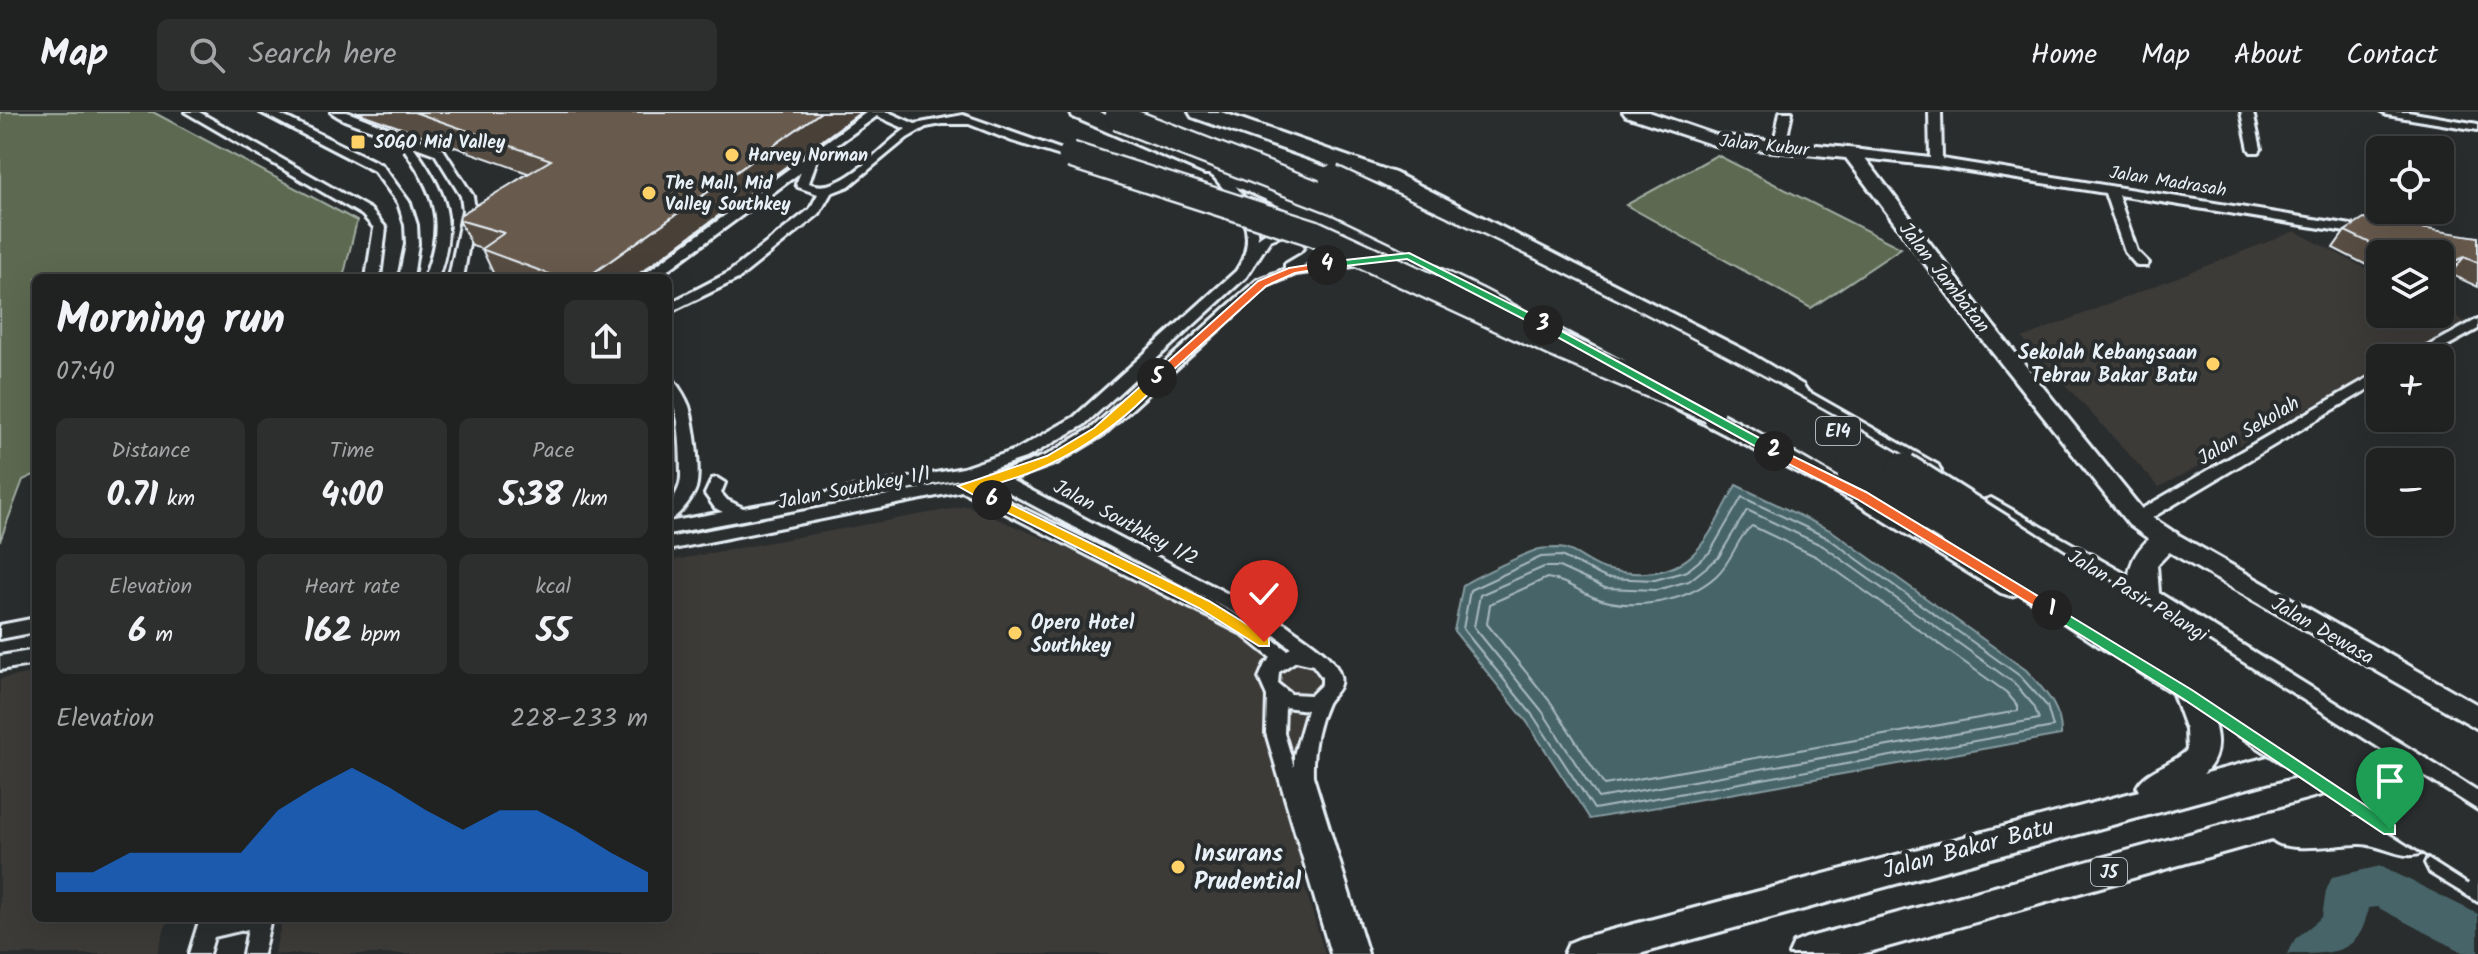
<!DOCTYPE html>
<html lang="en">
<head>
<meta charset="utf-8">
<style>
	:root { --surface:#202222; --page:#2d2f2f; --text:#f1f3f6; --muted:#a2a4a5; --line:#3d3f40; --accent:#1a73e8 }
	body { margin:0; font-family:Kalam,sans-serif; background:var(--page); color:var(--text); height:100vh; display:flex; flex-direction:column; font-size:30px; white-space:nowrap }
	* { box-sizing:border-box; margin:0 }
	p { font-size:26px; color:var(--muted) }
	.icon { flex:none; width:44px; height:44px; fill:none; stroke:currentColor; stroke-width:2; stroke-linecap:round; stroke-linejoin:round }
	.map { position:relative; flex:1; overflow:hidden }
	.sheet { position:absolute; left:32px; top:162px; width:640px; height:648px; display:flex; flex-direction:column; background:var(--surface); border-radius:12px; box-shadow:0 8px 32px #0002,0 0 0 2px var(--line) }
	.sheet>* { flex:none }
	.controls { position:absolute; left:2366px; top:24px; display:grid; gap:16px }
	.controls a { display:grid; place-items:center; width:88px; height:88px; border-radius:12px; background:var(--surface); box-shadow:0 8px 32px #0002,0 0 0 2px var(--line); font-size:40px }
	.pin { position:absolute; display:grid; place-items:center; width:68px; height:68px; color:#fff; margin:-82px -34px; border-radius:50% 50% 50% 0; rotate:-45deg; box-shadow:0 0 8px #0007 }
	.pin .icon { rotate:45deg }
	.km { position:absolute; width:40px; height:40px; margin:-20px; border-radius:50%; background:#222; color:#fff; font-size:22px; line-height:40px; text-align:center }
	.round { display:grid; place-items:center; flex:none; width:84px; height:84px; border-radius:12px; background:var(--page) }
	.headline { display:flex; align-items:center; justify-content:space-between; height:136px; padding:0 24px }
	h1 { font-size:44px; font-weight:600; line-height:60px }
	.metrics { display:grid; grid-template-columns:repeat(3,1fr); gap:12px; height:136px; padding:8px 24px }
	.metrics div { display:grid; align-content:center; border-radius:12px; background:var(--page); text-align:center }
	.metrics b { font-size:34px; font-weight:600 }
	.metrics small { font-size:22px; font-weight:400 }
	.metrics p { font-size:22px }
	.chart { height:224px; padding:16px 24px }
	.chart p { display:flex; justify-content:space-between }
	.chart svg { width:100%; height:144px; margin-top:8px; fill:var(--accent); opacity:.7 }
	header { display:flex; align-items:center; gap:48px; box-sizing:border-box; height:112px; padding:0 40px; background:var(--surface); border-bottom:2px solid var(--line) }
	header strong { font-size:38px }
	nav { display:flex; gap:44px; margin-inline-start:auto; font-size:28px }
	.search { width:560px; height:72px; background:var(--page); display:flex; align-items:center; gap:20px; box-sizing:border-box; padding:0 28px; border-radius:12px; color:var(--muted); font-size:30px }
	.map>svg:first-child { display:block }
	.built { fill:#3c3a38 }
	.green { fill:#5d6a51; stroke:#a2aea4; stroke-width:2 }
	.water { fill:#476569; stroke:#879da2; stroke-width:2 }
	.lines { fill:none; stroke-linecap:round; stroke-linejoin:round }
	.shore { stroke:#a8b9bf; stroke-width:2 }
	.river { fill:#476569; fill-rule:evenodd }
	.street-casing { stroke:#e8f1f8; stroke-width:6 }
	.secondary-casing { stroke:#e8f1f8; stroke-width:6 }
	.primary-casing { stroke:#e8f1f8; stroke-width:6 }
	.highway-casing { stroke:#e8f1f8; stroke-width:6 }
	.street { fill:#2a2d2e; fill-rule:evenodd }
	.secondary { fill:#2a2d2e; fill-rule:evenodd }
	.primary { fill:#2a2d2e; fill-rule:evenodd }
	.highway { fill:#2a2d2e; fill-rule:evenodd }
	.highway-bridge-far1-casing { stroke:#e8f1f8; stroke-width:30; stroke-linecap:butt }
	.highway-bridge-casing { stroke:#e8f1f8; stroke-width:39; stroke-linecap:butt }
	.highway-bridge-far1 { stroke:#2a2d2e; stroke-width:25 }
	.highway-bridge { stroke:#2a2d2e; stroke-width:33 }
	.wall { fill:#594d43; stroke:#e8f1f8; stroke-width:2 }
	.shaded-wall { fill:#483f37; stroke:#e8f1f8; stroke-width:2 }
	.building { fill:#675a4e; stroke:#e8f1f8; stroke-width:2 }
	.split-1 { fill:#22a559; stroke:#fff; stroke-width:2 }
	.split-2 { fill:#f0652b; stroke:#fff; stroke-width:2 }
	.split-3 { fill:#22a559; stroke:#fff; stroke-width:2 }
	.split-4 { fill:#22a559; stroke:#fff; stroke-width:2 }
	.split-5 { fill:#f0652b; stroke:#fff; stroke-width:2 }
	.split-6 { fill:#f5b400; stroke:#fff; stroke-width:2 }
	.split-7 { fill:#f5b400; stroke:#fff; stroke-width:2 }
	.poi-dot { fill:#ffd166; stroke:#2a2d2e; stroke-width:3 }
	.labels { text-anchor:middle; stroke-width:8; stroke-linejoin:round; paint-order:stroke }
	.far-poi-label { font-size:18px; font-weight:bold; fill:#e8f1f8; stroke:#2a2d2e; text-anchor:start }
	.far-street-label { font-size:18px; fill:#e8f1f8; stroke:#2a2d2e }
	.shield { fill:#2a2d2e; stroke:#afb6bb; stroke-width:2 }
	.shield-label { font-size:18px; font-weight:bold; fill:#e8f1f8 }
	.street-label { font-size:20px; fill:#e8f1f8; stroke:#2a2d2e }
	.poi-label { font-size:20px; font-weight:bold; fill:#e8f1f8; stroke:#2a2d2e; text-anchor:end }
	.near-street-label { font-size:24px; fill:#e8f1f8; stroke:#2a2d2e }
	.near-poi-label { font-size:24px; font-weight:bold; fill:#e8f1f8; stroke:#2a2d2e; text-anchor:start }
</style>
</head>
<body>
<header>
<strong>Map</strong>
<div class="search"><svg class="icon" aria-label="search" viewBox="0 0 24 24"><circle cx="10" cy="10" r="6"/><path d="M15 15l6 6"/></svg>Search here</div>
<nav><a>Home</a><a>Map</a><a>About</a><a>Contact</a></nav>
</header>
<div class="map">
<svg width="2478" height="842" viewBox="0 0 2478 842">
	<rect width="100%" height="100%" fill="#2a2d2e"/>
	<filter id="ink" filterUnits="userSpaceOnUse"><feTurbulence type="fractalNoise" baseFrequency=".0125" numOctaves="2"/><feDisplacementMap in="SourceGraphic" scale="16" xChannelSelector="R" yChannelSelector="G"/><feConvolveMatrix kernelMatrix="1 2 1 2 8 2 1 2 1" color-interpolation-filters="sRGB"/></filter>
	<g filter="url(#ink)">
		<path class="built" d="M 2295,119 L 2380,164 L 2380,202 L 2440,202 L 2440,196 L 2468,211 L 2402,246 L 2380,246 L 2380,258 L 2159,375 L 2022,226 Z
			M 967,394 L 1328,547 L 1289,668 L 1304,773 L 1325,842 L 274,842 L 283,806 L 668,806 L 668,449 Z
			M 36,560 L 36,806 L 168,806 L 157,842 L 0,842 L 0,567 Z"/>
		<path class="green" d="M 0,0 L 153,0 L 357,109 L 343,166 L 36,166 L 36,362 L 23,368 L 0,429 Z
			M 1717,43 L 1901,136 L 1811,196 L 1626,93 Z"/>
		<path class="water" d="M 1736,373 L 1832,419 L 2026,558 C 2044,578 2062,595 2061,623 L 1590,707 L 1527,610 L 1454,519 L 1463,473 C 1471,467 1532,438 1540,437 C 1546,436 1553,436 1559,436 C 1576,437 1591,455 1609,458 C 1690,473 1704,434 1736,373 Z"/>
		<g class="lines">
			<path class="shore" d="M 1742,385 L 1828,426 L 2020,564 L 2047,594 L 2053,615 L 1594,697 L 1534,605 L 1463,517 L 1470,478 L 1541,445 L 1561,444 L 1606,466 L 1655,468 L 1687,459 L 1710,440 Z
				M 1747,398 L 1823,434 L 2014,571 L 2034,594 L 2039,607 L 1598,686 L 1542,599 L 1474,515 L 1480,483 L 1544,455 L 1559,455 L 1605,476 L 1656,478 L 1689,469 L 1718,446 Z
				M 1752,414 L 1817,445 L 2006,580 L 2018,594 L 2018,599 L 1604,673 L 1552,592 L 1487,512 L 1490,492 L 1547,466 C 1564,468 1577,478 1593,485 C 1630,500 1686,491 1716,464 C 1732,450 1737,425 1752,414 Z"/>
			<path class="river" d="M 2381,754 L 2478,802 L 2478,842 L 2462,840 L 2377,795 L 2368,796 C 2361,842 2335,842 2288,842 L 2295,827 L 2322,805 L 2326,779 L 2332,765 Z"/>
			<g class="street-casing">
				<path id="street" d="M 185,0 L 199,0 L 370,97 L 386,116 L 380,166 L 366,166 L 374,116 L 362,103 Z
					M 260,0 L 275,0 L 382,53 L 410,91 L 417,113 L 418,132 L 413,166 L 399,166 L 406,132 L 405,113 L 398,91 L 374,59 Z
					M 331,0 L 347,0 L 443,37 L 473,84 L 475,98 L 463,166 L 449,166 L 463,98 L 461,84 L 435,42 L 413,34 C 447,82 458,109 438,166 L 424,166 C 442,119 440,92 412,49 C 407,42 401,30 394,26 C 374,17 348,13 331,0 Z
					M 867,0 L 888,0 L 915,12 L 963,3 L 1077,43 L 1071,47 L 1067,46 L 1012,29 L 969,12 L 942,12 L 926,15 L 907,26 L 849,74 L 831,81 L 819,102 L 738,167 L 668,201 L 668,192 L 728,161 L 810,97 L 818,82 L 798,75 L 796,72 L 801,60 L 657,166 L 641,166 L 643,163 ZM 877,4 L 906,17 C 881,33 841,86 809,71 L 817,47 Z
					M 1780,0 L 1792,0 L 1787,25 L 1798,36 L 1796,39 L 1788,39 L 1775,26 Z
					M 1929,0 L 1941,0 L 1942,47 L 2370,116 L 2376,120 L 2370,124 L 2118,83 L 2137,139 L 2149,151 L 2147,154 L 2137,154 L 2125,140 L 2105,81 L 1936,54 L 1852,45 L 1846,41 L 1852,37 L 1930,46 Z
					M 2241,0 L 2253,0 L 2261,37 L 2259,40 L 2251,40 L 2249,37 Z
					M 2381,0 L 2408,0 L 2478,12 L 2478,18 L 2387,3 Z
					M 1213,53 L 1217,54 C 1239,76 1255,94 1258,126 C 1275,111 1293,118 1313,123 L 1319,136 L 1312,148 L 1303,153 L 1368,144 L 1375,148 L 1368,152 L 1296,162 L 1267,174 L 1103,323 L 1057,351 L 1011,368 L 1287,513 C 1303,526 1335,543 1340,564 C 1343,577 1332,582 1327,591 C 1317,613 1312,640 1313,664 L 1368,842 L 1331,842 L 1266,621 L 1267,584 L 1259,566 L 1265,552 L 1271,546 L 1240,521 L 962,379 L 668,438 L 668,426 L 995,362 L 1047,343 L 1093,315 L 1257,168 L 1285,157 L 1285,152 L 1302,142 L 1307,136 L 1303,129 L 1283,123 L 1270,128 L 1246,165 L 1084,313 L 1028,345 L 965,366 L 668,422 L 668,410 L 723,400 L 715,396 L 705,382 L 712,367 L 717,366 L 725,371 L 721,381 L 727,388 L 743,396 L 963,356 L 1018,337 L 1074,305 L 1236,159 C 1264,117 1233,88 1207,57 ZM 995,373 L 1233,500 L 1275,523 L 1291,536 L 1287,538 L 1252,511 L 1210,488 L 981,376 ZM 1296,549 L 1313,553 L 1322,565 L 1322,572 L 1311,583 L 1291,582 L 1278,572 L 1279,560 ZM 1285,595 L 1307,598 L 1294,643 L 1294,655 L 1284,621 Z
					M 2478,207 L 2478,217 L 2425,246 L 2407,246 Z
					M 2380,259 L 2380,270 L 2143,411 L 2131,411 L 2129,407 L 2131,403 Z
					M 668,265 L 673,267 C 679,275 685,284 689,294 C 694,311 701,358 696,376 C 693,386 678,405 668,409 C 668,384 682,383 681,361 C 681,344 680,326 678,309 C 675,293 668,282 668,265 Z
					M 36,506 L 36,520 L 0,527 L 0,513 Z
					M 36,538 L 36,552 L 0,558 L 0,544 Z
					M 200,806 L 271,806 L 263,842 L 243,842 L 248,817 L 214,825 L 209,842 L 189,842 Z"/>
			</g>
			<g class="secondary-casing">
				<path id="secondary" d="M 1623,0 L 1649,0 L 1716,23 L 1858,37 L 1995,216 L 2145,401 L 2177,422 L 2478,593 L 2478,617 L 2159,434 L 2129,413 L 1981,226 L 1846,46 L 1714,33 L 1626,4 Z"/>
			</g>
			<g class="primary-casing">
				<path id="primary" d="M 1213,51 L 1416,140 L 1579,223 L 1582,228 L 1579,233 L 1563,233 L 1402,148 L 1206,61 L 1203,57 Z
					M 1793,271 L 1938,353 L 1941,359 L 1938,365 L 1929,368 L 1920,365 L 1785,284 L 1781,279 L 1785,274 Z
					M 1686,284 L 1871,377 L 2021,467 L 2024,474 L 2021,481 L 2011,484 L 2001,481 L 1853,389 L 1678,298 L 1674,292 L 1678,286 Z
					M 1991,386 L 2129,464 C 2131,441 2153,414 2177,421 L 2181,428 L 2157,453 L 2159,481 L 2478,679 L 2478,708 L 2347,628 L 2303,660 L 2292,664 L 1639,842 L 1564,842 L 1569,831 L 1581,826 L 2139,679 L 2137,675 C 2146,657 2173,653 2187,638 L 2186,618 L 2173,582 L 2177,574 L 2187,570 L 2197,574 C 2211,601 2231,637 2203,662 L 2283,641 L 2323,613 L 2137,494 L 1982,401 L 1978,395 L 1982,389 Z
					M 2375,657 L 2386,661 L 2390,670 C 2383,685 2366,699 2351,705 L 2364,704 L 2422,721 L 2427,731 L 2422,741 C 2401,749 2382,732 2360,732 C 2339,732 2285,742 2272,727 L 1862,842 L 1789,842 L 1794,831 L 1806,826 L 2340,681 L 2364,661 Z
					M 2441,737 L 2478,757 L 2478,790 L 2430,761 L 2425,751 L 2430,741 Z"/>
			</g>
			<g class="highway-casing">
				<path id="highway" d="M 1070,0 L 1099,0 L 1221,52 L 1224,57 L 1221,62 L 1205,62 L 1073,5 Z
					M 1189,0 L 1221,0 L 1395,61 L 1746,239 L 1803,273 L 1807,279 L 1803,285 L 1793,288 L 1783,285 L 1728,251 L 1379,71 L 1192,5 Z"/>
			</g>
			<use href="#street" class="street"/>
			<use href="#secondary" class="secondary"/>
			<use href="#primary" class="primary"/>
			<use href="#highway" class="highway"/>
			<g class="highway-bridge-far1-casing">
				<path id="highway-bridge-far1" d="M 1118,5 L 1337,90 L 1488,163 L 1767,308 L 1857,360
					M 1071,43 L 1314,121 L 1561,235 L 1711,298
					M 1332,66 C 1527,157 1720,251 1906,360"/>
			</g>
			<g class="highway-bridge-casing">
				<path id="highway-bridge" d="M 1853,358 L 1945,412 L 2111,522 L 2478,756
					M 1903,358 L 2478,721"/>
			</g>
			<use href="#highway-bridge-far1" class="highway-bridge-far1"/>
			<use href="#highway-bridge" class="highway-bridge"/>
		</g>
		<path class="wall" d="M 356,0 L 861,0 L 633,166 L 501,166 L 494,163 L 482,137 L 472,134 L 459,108 L 528,61 Z
			M 2345,119 L 2478,125 L 2478,175 L 2450,162 L 2440,142 L 2380,142 L 2380,160 L 2333,136 Z"/>
		<path class="shaded-wall" d="M 821,0 L 861,0 L 633,166 L 586,166 Z
			M 2464,145 L 2450,162 L 2440,167 L 2440,155 Z"/>
		<path class="building" d="M 414,0 L 821,0 L 586,166 L 560,166 L 481,137 L 504,121 L 459,108 L 460,103 L 551,48 Z
			M 2364,107 L 2478,125 L 2478,151 L 2464,145 L 2440,155 L 2440,142 L 2393,142 L 2345,119 Z"/>
	</g>
	<path class="split-1" d="M 2052,493 L 2192,578 L 2395,713 L 2395,722 L 2384,722 L 2182,586 L 2047,502 L 2047,495 Z"/>
	<path class="split-2" d="M 1774,335 L 1866,380 L 2056,495 L 2056,502 L 2047,502 L 1857,387 L 1769,342 L 1769,336 Z"/>
	<path class="split-3" d="M 1543,209 L 1778,336 L 1780,339 L 1769,342 L 1539,215 L 1537,213 Z"/>
	<path class="split-4" d="M 1409,141 L 1547,210 L 1548,213 L 1539,215 L 1407,147 L 1327,156 L 1322,153 L 1327,150 Z"/>
	<path class="split-5" d="M 1327,150 L 1332,153 L 1331,155 L 1295,161 L 1266,174 L 1161,269 L 1153,269 L 1153,263 L 1258,169 L 1289,156 Z"/>
	<path class="split-6" d="M 1153,263 L 1163,266 C 1116,321 1049,361 979,376 L 997,385 L 997,391 L 988,391 L 958,374 L 1047,344 L 1094,316 Z"/>
	<path class="split-7" d="M 992,383 L 1209,489 L 1269,526 L 1269,534 L 1259,534 L 1199,496 L 988,391 L 988,385 Z"/>
	<g class="poi-dot">
		<rect x="350" y="22" width="16" height="16" rx="4"/>
		<circle cx="732" cy="43" r="8"/>
		<circle cx="649" cy="81" r="8"/>
		<circle cx="2213" cy="252" r="8"/>
		<circle cx="1015" cy="521" r="8"/>
		<circle cx="1178" cy="755" r="8"/>
	</g>
	<g class="labels">
		<g class="far-poi-label">
			<text x="374" y="36">SOGO Mid Valley</text>
			<text x="748" y="49">Harvey Norman</text>
			<text x="665" y="77">The Mall, Mid<tspan x="665" dy="21">Valley Southkey</tspan></text>
		</g>
		<g class="far-street-label">
			<text transform="translate(1764 33) rotate(6)" y="6">Jalan Kubur</text>
			<text transform="translate(2168 69) rotate(9)" y="6">Jalan Madrasah</text>
		</g>
		<g class="shield">
			<rect x="1816" y="305" width="44" height="28" rx="6"/>
			<rect x="2091" y="746" width="36" height="28" rx="6"/>
		</g>
		<g class="shield-label">
			<text x="1838" y="325">E14</text>
			<text x="2109" y="766">J5</text>
		</g>
		<g class="street-label">
			<text transform="translate(1945 165) rotate(52)" y="7">Jalan Jambatan</text>
			<text transform="translate(2248 318) rotate(-31)" y="7">Jalan Sekolah</text>
			<text transform="translate(854 375) rotate(-11)" y="7">Jalan Southkey 1/1</text>
			<text transform="translate(1126 410) rotate(28)" y="7">Jalan Southkey 1/2</text>
			<text transform="translate(2138 483) rotate(31)" y="7">Jalan Pasir Pelangi</text>
			<text transform="translate(2323 518) rotate(30)" y="7">Jalan Dewasa</text>
		</g>
		<g class="poi-label">
			<text x="2197" y="247">Sekolah Kebangsaan<tspan x="2197" dy="23">Tebrau Bakar Batu</tspan></text>
			<text x="1031" y="517" text-anchor="start">Opero Hotel<tspan x="1031" dy="23">Southkey</tspan></text>
		</g>
		<g class="near-street-label">
			<text transform="translate(1968 736) rotate(-15)" y="8">Jalan Bakar Batu</text>
		</g>
		<g class="near-poi-label">
			<text x="1194" y="749">Insurans<tspan x="1194" dy="28">Prudential</tspan></text>
		</g>
	</g>
</svg>
<div class="controls">
<a><svg class="icon" aria-label="locate" viewBox="0 0 24 24"><circle cx="12" cy="12" r="6"/><path d="M12 2v4M12 18v4M2 12h4M18 12h4"/></svg></a>
<a><svg class="icon" aria-label="layers" viewBox="0 0 24 24"><path d="M12 4l9 5-9 5-9-5zM3 14l9 5 9-5"/></svg></a>
<a>+</a>
<a>−</a>
</div>
<div class="pin" style="left:2390px;top:717px;background:#1e9e55"><svg class="icon" aria-label="arrive" viewBox="0 0 24 24"><path d="M6 21V4h12l-3 4 3 4H6"/></svg></div>
<div class="pin" style="left:1264px;top:530px;background:#d93025"><svg class="icon" aria-label="check" viewBox="0 0 24 24"><path d="M5 12l5 5 9-10"/></svg></div>
<b class="km" style="left:2052px;top:498px">1</b>
<b class="km" style="left:1774px;top:339px">2</b>
<b class="km" style="left:1543px;top:213px">3</b>
<b class="km" style="left:1327px;top:153px">4</b>
<b class="km" style="left:1157px;top:266px">5</b>
<b class="km" style="left:992px;top:388px">6</b>
<section class="sheet">
<div class="headline"><div><h1>Morning run</h1><p>07:40</p></div><a class="round"><svg class="icon" aria-label="share" viewBox="0 0 24 24"><path d="M12 15V3M7 8l5-5 5 5M5 13v7h14v-7"/></svg></a></div>
<div class="metrics">
<div><p>Distance</p><b>0.71<small> km</small></b></div>
<div><p>Time</p><b>4:00</b></div>
<div><p>Pace</p><b>5:38<small> /km</small></b></div>
</div>
<div class="metrics">
<div><p>Elevation</p><b>6<small> m</small></b></div>
<div><p>Heart rate</p><b>162<small> bpm</small></b></div>
<div><p>kcal</p><b>55</b></div>
</div>
<div class="chart"><p><span>Elevation</span>228–233 m</p>
<svg viewBox="0 0 160 44" preserveAspectRatio="none"><path d="M0 44V38L10 38L20 32L30 32L40 32L50 32L60 19L70 12L80 6L90 12L100 19L110 25L120 19L130 19L140 25L150 32L160 38V44z"/></svg>
</div>
</section>
</div>
</body>
</html>
